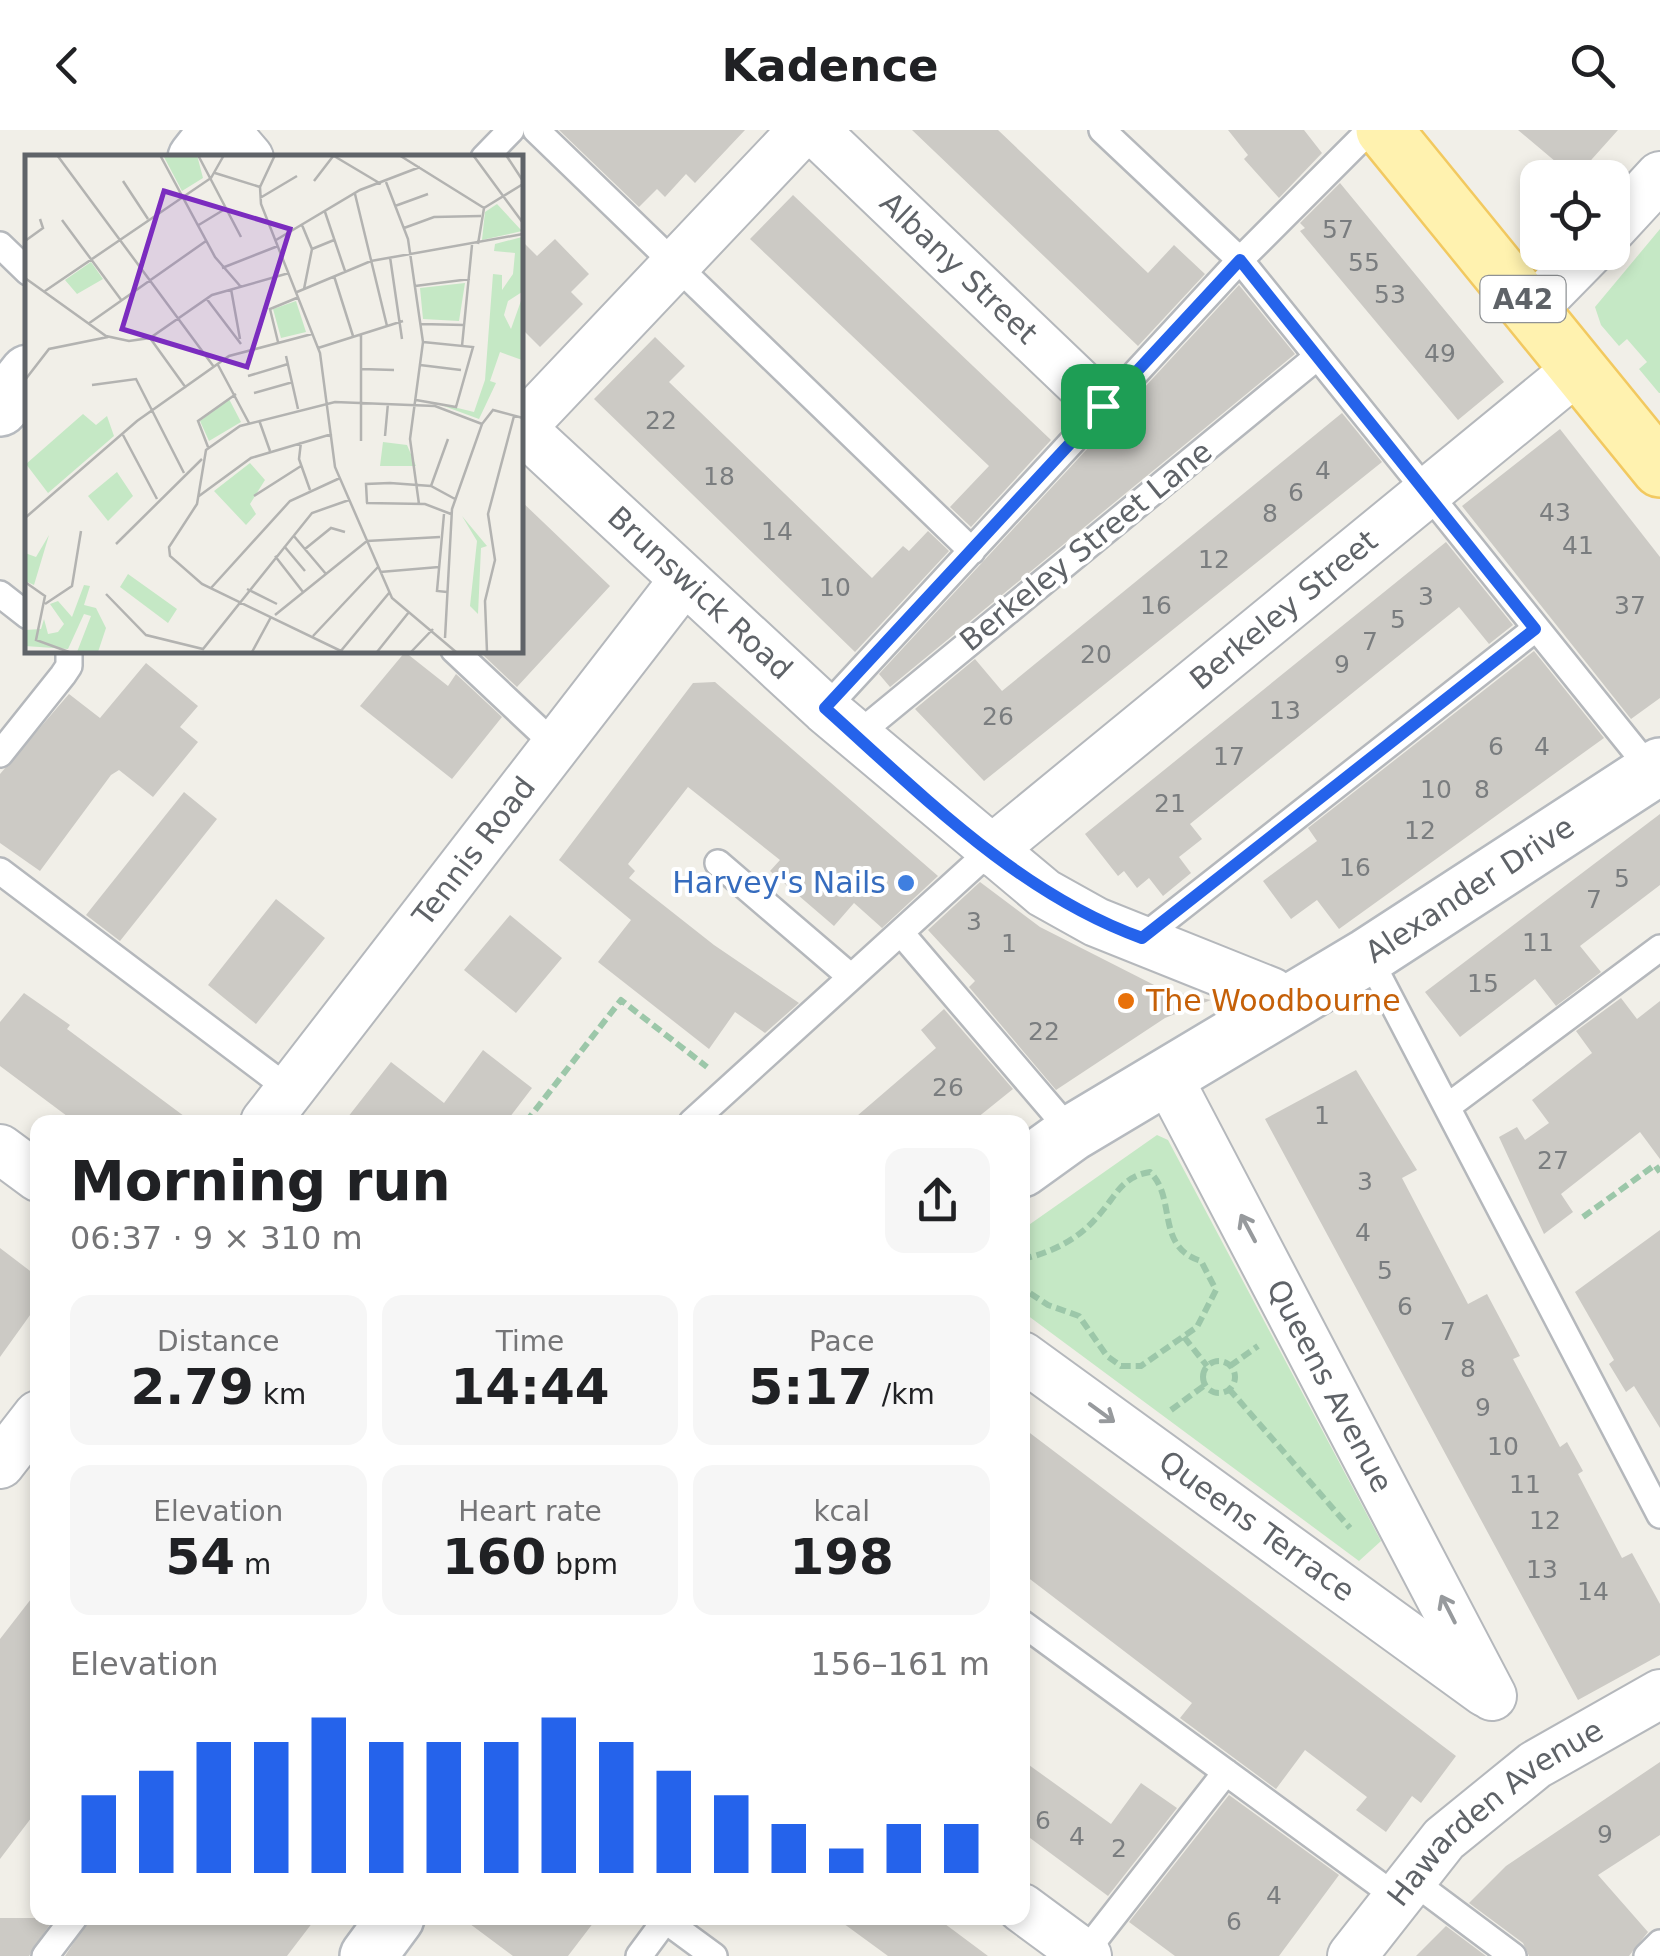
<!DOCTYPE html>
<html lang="en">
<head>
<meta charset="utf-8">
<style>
	:root { --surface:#fff; --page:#f6f6f6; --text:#202124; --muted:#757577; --accent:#2563eb }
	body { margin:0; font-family:"DejaVu Sans",sans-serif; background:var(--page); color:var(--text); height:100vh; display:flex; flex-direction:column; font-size:38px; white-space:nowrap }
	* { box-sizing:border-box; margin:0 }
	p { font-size:32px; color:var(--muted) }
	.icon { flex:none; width:55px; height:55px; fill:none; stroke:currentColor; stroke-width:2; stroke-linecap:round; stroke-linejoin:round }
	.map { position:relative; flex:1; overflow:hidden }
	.details { position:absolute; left:30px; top:985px; width:1000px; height:810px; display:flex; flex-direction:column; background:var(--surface); border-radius:20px; box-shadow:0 5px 15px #0003 }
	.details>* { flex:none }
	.buttons { position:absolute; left:1520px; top:30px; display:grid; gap:20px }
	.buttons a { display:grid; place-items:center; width:110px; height:110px; border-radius:20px; background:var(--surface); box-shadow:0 5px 15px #0003; font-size:50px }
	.pin { position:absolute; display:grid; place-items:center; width:85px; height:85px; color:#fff; margin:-42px; border-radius:20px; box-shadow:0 5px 15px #0006 }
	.round { display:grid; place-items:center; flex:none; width:105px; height:105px; border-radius:20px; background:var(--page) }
	.head { display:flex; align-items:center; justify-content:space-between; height:170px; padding:0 40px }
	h1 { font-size:55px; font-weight:700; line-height:75px }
	.figures { display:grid; grid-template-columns:repeat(3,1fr); gap:15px; height:170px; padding:10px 40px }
	.figures div { display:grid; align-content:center; border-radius:20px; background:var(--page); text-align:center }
	.figures b { font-size:50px; font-weight:700 }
	.figures small { font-size:28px; font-weight:400 }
	.figures p { font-size:28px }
	.chart { height:280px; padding:20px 40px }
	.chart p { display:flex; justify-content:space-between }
	.chart svg { width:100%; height:180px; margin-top:10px; stroke:var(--accent); stroke-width:6 }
	header { display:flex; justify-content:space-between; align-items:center; height:130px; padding:0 40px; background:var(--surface); font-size:45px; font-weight:700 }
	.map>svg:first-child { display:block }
	.green { fill:#c5e8c5 }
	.building { fill:#cccac5 }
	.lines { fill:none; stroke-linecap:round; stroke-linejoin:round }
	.lane-casing { stroke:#b5b8bc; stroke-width:30 }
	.street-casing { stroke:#b5b8bc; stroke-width:52 }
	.secondary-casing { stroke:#b6babf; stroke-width:60 }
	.primary-casing { stroke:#f2c960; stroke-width:60 }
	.path { stroke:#9cc7a9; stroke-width:6; stroke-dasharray:10 5; stroke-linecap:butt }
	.lane { stroke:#fff; stroke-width:25 }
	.street { stroke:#fff; stroke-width:48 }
	.secondary { stroke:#fff; stroke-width:55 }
	.primary { stroke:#fff2af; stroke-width:55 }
	.oneway { stroke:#979a9d }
	.route-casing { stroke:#fff; stroke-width:20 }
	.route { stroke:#2563eb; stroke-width:12 }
	.shop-dot { fill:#3f7fe0; stroke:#fff; stroke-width:4 }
	.food-dot { fill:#e8710a; stroke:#fff; stroke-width:4 }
	.labels { text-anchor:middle; stroke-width:8; stroke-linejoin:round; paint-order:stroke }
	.number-label { font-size:25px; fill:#7a7d7f }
	.shield { fill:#fff; stroke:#8f9295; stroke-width:2.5 }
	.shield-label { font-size:28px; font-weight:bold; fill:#5f6368 }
	.street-label { font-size:30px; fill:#5f6368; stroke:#fff }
	.shop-label { font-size:30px; fill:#366cbe; stroke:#fff; text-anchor:end }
	.food-label { font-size:30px; fill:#c56008; stroke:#fff; text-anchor:start }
	.inset-road { fill:none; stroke:#b3b3b1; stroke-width:2.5 }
	.view { fill:#7b2cbf; fill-opacity:0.15; stroke:#7b2cbf; stroke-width:5 }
	.inset-edge { fill:none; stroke:#5f6368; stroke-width:5 }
</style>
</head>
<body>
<header><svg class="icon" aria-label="back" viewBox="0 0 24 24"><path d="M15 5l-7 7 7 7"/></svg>Kadence<svg class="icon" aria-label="search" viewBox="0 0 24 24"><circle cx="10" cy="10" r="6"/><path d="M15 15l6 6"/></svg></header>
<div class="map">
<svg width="1660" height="1826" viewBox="0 0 1660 1826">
	<rect width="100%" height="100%" fill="#f1efe8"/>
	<path class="green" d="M 1660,99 L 1660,263 L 1659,263 L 1639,239 L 1647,232 L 1627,209 L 1619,216 L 1601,195 L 1595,177 Z
		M 1157,1005 L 1168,1010 L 1381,1411 L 1359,1431 L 1023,1182 L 1023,1099 Z"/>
	<path class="building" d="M 559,0 L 745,0 L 695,53 L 686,44 L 665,67 L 657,59 L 639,77 Z
		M 912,0 L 998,0 L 1148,143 L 1174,115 L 1205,144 L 1138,216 Z
		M 1228,0 L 1304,0 L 1322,23 L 1279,68 L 1244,29 L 1248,25 Z
		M 1518,0 L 1618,0 L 1575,48 Z
		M 1340,53 L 1504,252 L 1458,290 L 1300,101 L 1305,98 L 1300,93 Z
		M 793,65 L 1051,310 L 971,397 L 950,377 L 989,336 L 750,109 Z
		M 520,109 L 537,126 L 555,109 L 589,144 L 571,162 L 583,174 L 540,217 L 520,197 Z
		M 1239,155 L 1295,224 L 890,557 L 879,544 L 1102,303 L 1123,294 L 1130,273 Z
		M 655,207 L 685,236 L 669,252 L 872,448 L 903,416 L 909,421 L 928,401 L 949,421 L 855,522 L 594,269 Z
		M 1342,283 L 1382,332 L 984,651 L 915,579 L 975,529 L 1002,561 Z
		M 1560,299 L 1660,427 L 1660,568 L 1631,589 L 1462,376 Z
		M 520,370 L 610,456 L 517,557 L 481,523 L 520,520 Z
		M 1446,412 L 1513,495 L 1489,514 L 1459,477 L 1190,694 L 1202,709 L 1179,727 L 1191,743 L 1163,766 L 1149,748 L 1137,758 L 1124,741 L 1118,746 L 1085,704 Z
		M 1534,521 L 1604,608 L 1339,799 L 1317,770 L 1291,789 L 1263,751 L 1317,711 L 1308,698 Z
		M 405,522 L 448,556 L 456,544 L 502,587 L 452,649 L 360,576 Z
		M 146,533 L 198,576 L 180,597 L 198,612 L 153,667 L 119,640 L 111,645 L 40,741 L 0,713 L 0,644 L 69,564 L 100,588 Z
		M 715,552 L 938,746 L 882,798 L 854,773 L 834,796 L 770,741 L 780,730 L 688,657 L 628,734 L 635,741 L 629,748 L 714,815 L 799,873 L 765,903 L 735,882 L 709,919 L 598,832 L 631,790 L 559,730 L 693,553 Z
		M 184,662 L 217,689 L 120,811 L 86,785 Z
		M 1660,684 L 1660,755 L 1580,816 L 1601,842 L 1556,876 L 1535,849 L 1460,907 L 1425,862 Z
		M 980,752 L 1040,797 L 1162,859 L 1211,870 L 1165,888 L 1056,960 L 969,857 L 975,851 L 928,800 Z
		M 276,769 L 325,808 L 256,894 L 208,855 Z
		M 510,785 L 562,828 L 516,883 L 464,840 Z
		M 24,863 L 70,895 L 67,899 L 192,992 L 75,992 L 0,936 L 0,892 Z
		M 1621,868 L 1637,889 L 1660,871 L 1660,1029 L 1640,1002 L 1561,1064 L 1573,1082 L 1544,1104 L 1499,1007 L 1517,997 L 1525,1010 L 1549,993 L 1532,970 L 1592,923 L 1576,901 Z
		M 944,879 L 1013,959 L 972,992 L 850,992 L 936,918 L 921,900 Z
		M 483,920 L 532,958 L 506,992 L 344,992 L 391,932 L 444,973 Z
		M 1356,940 L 1417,1040 L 1402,1048 L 1468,1174 L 1487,1164 L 1520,1226 L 1513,1229 L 1560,1317 L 1567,1312 L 1583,1341 L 1578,1344 L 1622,1428 L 1632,1423 L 1660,1474 L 1660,1525 L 1578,1570 L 1265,989 Z
		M 1660,1100 L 1660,1298 L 1634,1256 L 1626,1262 L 1609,1234 L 1614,1230 L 1575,1162 Z
		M 0,1118 L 38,1147 L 38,1174 L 0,1227 Z
		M 1022,1297 L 1456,1626 L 1421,1673 L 1412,1666 L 1386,1702 L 1356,1680 L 1367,1667 L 1305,1620 L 1276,1659 L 1180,1588 L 1192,1573 L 1022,1443 Z
		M 38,1460 L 38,1679 L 0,1729 L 0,1509 Z
		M 1022,1630 L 1111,1694 L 1141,1653 L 1177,1678 L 1108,1766 L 1022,1702 Z
		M 1660,1632 L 1660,1705 L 1598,1745 L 1648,1802 L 1629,1826 L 1529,1826 L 1523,1813 L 1469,1773 L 1506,1736 Z
		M 1229,1665 L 1339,1745 L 1279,1826 L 1175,1826 L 1129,1792 Z
		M 0,1788 L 54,1788 L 29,1826 L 0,1826 Z
		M 90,1788 L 316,1788 L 287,1826 L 65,1826 Z
		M 462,1788 L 597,1788 L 568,1826 L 513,1826 Z
		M 836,1788 L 937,1788 L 988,1826 L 888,1826 Z
		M 1446,1796 L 1486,1826 L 1416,1826 Z"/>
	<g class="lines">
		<g class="lane-casing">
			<path id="lane" d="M 536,0 L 972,421
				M 1102,0 L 1240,130 L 1638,624 L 1658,640
				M 484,28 L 511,0
				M 0,115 L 28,142
				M 0,464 L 28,486
				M 454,520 L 555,615
				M 825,579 L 1240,130 L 1370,0
				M 856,606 L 1317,227
				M 0,624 L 63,545 L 69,536 L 69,520
				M 718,733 L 851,847
				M 0,741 L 290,960
				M 901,803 L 1072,1003
				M 1142,808 L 1535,499
				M 1368,826 L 1660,1385
				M 1447,977 L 1660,818
				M 692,992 L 990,721
				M 1022,1493 L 1395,1766
				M 1410,1749 L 1513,1826
				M 665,1790 L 714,1826
				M 45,1826 L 74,1788
				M 639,1826 L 667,1788
				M 1082,1826 L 1226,1642
				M 1647,1826 L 1660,1813"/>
		</g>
		<g class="street-casing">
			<g id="street">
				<path d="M 225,0 L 249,28"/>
				<path id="s1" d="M 814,0 L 1103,276"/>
				<path d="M 1612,98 L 1660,46"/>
				<path d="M 1532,180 L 1589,122"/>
				<path id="s2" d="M 520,297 L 825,579 L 1044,763 L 1096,792 L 1271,862 L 1281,878"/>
				<path d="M 521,298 L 803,0"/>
				<path id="s3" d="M 990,721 L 1579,238"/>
				<path id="s4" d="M 1167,946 L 1492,1566"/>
				<path id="s5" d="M 265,992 L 684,450"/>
				<path d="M 0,1019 L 38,1047"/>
				<path id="s6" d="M 1022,1226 L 1485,1562"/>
				<path d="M 0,1334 L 38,1285"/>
				<path d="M 1022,1778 L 1087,1826"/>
				<path id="s7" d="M 1352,1826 L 1444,1709 L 1535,1635 L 1660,1564"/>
			</g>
		</g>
		<g class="secondary-casing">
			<g id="secondary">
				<path d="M 196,28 L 218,0"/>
				<path d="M 0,278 L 28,243"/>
				<path id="s8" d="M 1022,1039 L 1072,1003 L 1368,826 L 1660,636"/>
				<path d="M 368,1826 L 396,1788"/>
			</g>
		</g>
		<g class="primary-casing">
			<path id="primary" d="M 1384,0 L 1660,339"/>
		</g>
		<path class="path" d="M 526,992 L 621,870 L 707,937
			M 1583,1087 L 1655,1035 L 1660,1042
			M 1022,1129 C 1051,1123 1079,1109 1098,1086 C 1117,1065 1121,1047 1150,1042 C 1177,1068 1155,1117 1201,1131 L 1216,1160 L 1197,1197 L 1141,1236 L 1121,1236 L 1107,1226 L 1079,1186 L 1048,1175 L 1022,1158
			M 1184,1207 L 1207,1236
			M1203 1247a16 16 0 1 1 32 0a16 16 0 1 1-32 0Z
			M 1230,1236 L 1258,1216
			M 1229,1259 L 1350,1398
			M 1171,1280 L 1205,1255"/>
		<use href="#lane" class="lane"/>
		<use href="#street" class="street"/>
		<use href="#secondary" class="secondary"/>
		<use href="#primary" class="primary"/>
	</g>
	<defs><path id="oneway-shaft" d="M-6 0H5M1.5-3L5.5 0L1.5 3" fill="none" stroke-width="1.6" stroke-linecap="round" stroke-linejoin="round" transform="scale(2.5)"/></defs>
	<g class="oneway">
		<use href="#oneway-shaft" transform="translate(1248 1098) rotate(-118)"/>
		<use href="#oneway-shaft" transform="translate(1102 1283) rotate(36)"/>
		<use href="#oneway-shaft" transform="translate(1448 1479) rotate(-117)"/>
	</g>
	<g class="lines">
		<g class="route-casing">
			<path id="route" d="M 1240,130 L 1535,499 L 1142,808 C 1019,764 922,665 825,578 Z"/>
		</g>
		<use href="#route" class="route"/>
	</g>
	<circle class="shop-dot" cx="906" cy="753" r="10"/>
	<circle class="food-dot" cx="1126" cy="871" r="10"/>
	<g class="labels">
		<g class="number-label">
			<text x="1338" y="108">57</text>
			<text x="1364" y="141">55</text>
			<text x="1390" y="173">53</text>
			<text x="1440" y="232">49</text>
			<text x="661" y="299">22</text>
			<text x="1323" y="349">4</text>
			<text x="719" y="355">18</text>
			<text x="1296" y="371">6</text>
			<text x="1555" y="391">43</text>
			<text x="1270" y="392">8</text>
			<text x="777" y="410">14</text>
			<text x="1578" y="424">41</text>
			<text x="1214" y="438">12</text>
			<text x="835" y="466">10</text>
			<text x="1426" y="475">3</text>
			<text x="1156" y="484">16</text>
			<text x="1630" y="484">37</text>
			<text x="1398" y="498">5</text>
			<text x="1370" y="520">7</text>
			<text x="1096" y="533">20</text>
			<text x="1342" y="543">9</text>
			<text x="1285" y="589">13</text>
			<text x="998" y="595">26</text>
			<text x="1496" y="625">6</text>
			<text x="1542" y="625">4</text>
			<text x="1229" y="635">17</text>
			<text x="1436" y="668">10</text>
			<text x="1482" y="668">8</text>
			<text x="1170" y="682">21</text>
			<text x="1420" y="709">12</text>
			<text x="1355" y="746">16</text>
			<text x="1622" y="757">5</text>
			<text x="1594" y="778">7</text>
			<text x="974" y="800">3</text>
			<text x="1538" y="821">11</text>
			<text x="1009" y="822">1</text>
			<text x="1483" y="862">15</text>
			<text x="1044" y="910">22</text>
			<text x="948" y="966">26</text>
			<text x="1322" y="994">1</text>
			<text x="1553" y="1039">27</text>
			<text x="1365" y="1060">3</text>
			<text x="1363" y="1111">4</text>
			<text x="1385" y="1149">5</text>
			<text x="1405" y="1185">6</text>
			<text x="1448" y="1210">7</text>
			<text x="1468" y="1247">8</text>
			<text x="1483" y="1286">9</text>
			<text x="1503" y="1325">10</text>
			<text x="1525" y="1363">11</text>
			<text x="1545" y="1399">12</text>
			<text x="1542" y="1448">13</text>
			<text x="1593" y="1470">14</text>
			<text x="1043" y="1699">6</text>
			<text x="1605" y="1713">9</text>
			<text x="1077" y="1715">4</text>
			<text x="1119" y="1727">2</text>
			<text x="1274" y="1774">4</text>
			<text x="1234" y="1800">6</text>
		</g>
		<rect class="shield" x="1480.5" y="146" width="85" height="46" rx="8"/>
		<g class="shield-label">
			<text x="1523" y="179">A42</text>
		</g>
		<g class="street-label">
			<text dy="10" stroke="none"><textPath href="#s1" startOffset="200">Albany Street</textPath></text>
			<text transform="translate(1086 416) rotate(-39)" y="10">Berkeley Street Lane</text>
			<text dy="10" stroke="none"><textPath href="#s2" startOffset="245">Brunswick Road</textPath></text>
			<text dy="10" stroke="none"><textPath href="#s3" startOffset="380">Berkeley Street</textPath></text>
			<text dy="10" stroke="none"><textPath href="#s5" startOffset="342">Tennis Road</textPath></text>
			<text dy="10" stroke="none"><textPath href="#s8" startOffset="528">Alexander Drive</textPath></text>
			<text dy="10" stroke="none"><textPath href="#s4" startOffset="350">Queens Avenue</textPath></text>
			<text dy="10" stroke="none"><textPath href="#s6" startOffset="290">Queens Terrace</textPath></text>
			<text dy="10" stroke="none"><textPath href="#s7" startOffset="205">Hawarden Avenue</textPath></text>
		</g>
		<g class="shop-label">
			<text x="886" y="763">Harvey's Nails</text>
		</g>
		<g class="food-label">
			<text x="1146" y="881">The Woodbourne</text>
		</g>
	</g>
	<g transform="translate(25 25)">
		<rect width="498" height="498" fill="#f1efe8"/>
		<path d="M 138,0 L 172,0 L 178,23 L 157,36 ZM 472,49 L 497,76 L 457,85 L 460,57 ZM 497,82 L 497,137 L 483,146 L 479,160 L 486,174 L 497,143 L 497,205 L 475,197 L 465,226 L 471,228 L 454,264 L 408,247 L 449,257 L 460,225 L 468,119 L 477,120 L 477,135 L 488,119 L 490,98 L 469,96 L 470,89 ZM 66,107 L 78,124 L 52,139 L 40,125 ZM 440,128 L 434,166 L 398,164 L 395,133 ZM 271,146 L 281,177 L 256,183 L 248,154 ZM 204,244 L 216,267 L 184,286 L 175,266 ZM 58,259 L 71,270 L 82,261 L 89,281 L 23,338 L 1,309 ZM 358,287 L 382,290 L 391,311 L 355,311 ZM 225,308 L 240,325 L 225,349 L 231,359 L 221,370 L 189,336 ZM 92,317 L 108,341 L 83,366 L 63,341 ZM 437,361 L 462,391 L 456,393 L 453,459 L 445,451 L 452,386 ZM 24,380 L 9,430 L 0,426 L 0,398 L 11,402 ZM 103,419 L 152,454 L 143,468 L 95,432 ZM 59,430 L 65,431 L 59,450 L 71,453 L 81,473 L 73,497 L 52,497 L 66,461 L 59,459 L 43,494 L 0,491 L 0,475 L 16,474 L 19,464 L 23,479 L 33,477 L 39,469 L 25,449 L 33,446 L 47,462 Z" fill="#c5e8c5"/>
		<path class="inset-road" d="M 32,0 L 189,212M 135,0 L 190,102 L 216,132M 173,0 L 216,82M 250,0 L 235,32 L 236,49 L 295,198 L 310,312 L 367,443 L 431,497M 374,0 L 459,53M 448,0 L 498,68M 481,0 L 498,26M 309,1 L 356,29M 190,18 L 235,32M 98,26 L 123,64M 289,26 L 309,0M 361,27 L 383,84 L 398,187 L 385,284 L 394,349M 330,39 L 362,171M 235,43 L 272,21M 370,51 L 403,39M 300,57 L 320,116M 37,65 L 97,146M 277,70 L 287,94 L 309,85M 172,71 L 200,54M 379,73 L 409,62 L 456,61M 251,85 L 335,35 L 395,12M 0,86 L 18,73 L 15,64M 453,89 L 459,53 L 498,29M 365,102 L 377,184M 197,113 L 253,91M 309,121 L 328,181M 0,123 L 81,181 L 104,186 L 125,183 L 187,140 L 264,118M 390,131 L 445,124M 206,134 L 215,184M 279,134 L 287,94M 20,136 L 186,23 L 199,0M 272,137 L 346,106 L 498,79M 181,143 L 216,189M 63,169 L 181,86M 396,169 L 439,170M 125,183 L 161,233M 253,187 L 245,154 L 274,142M 437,191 L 447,90M 293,193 L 378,166M 261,201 L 273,254M 193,210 L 224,268M 395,210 L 436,215M 336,214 L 369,215M 223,221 L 263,209M 0,225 L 24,194 L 83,182M 67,230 L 111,224 L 159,318M 229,238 L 268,227M 391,245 L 431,252 L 448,192 L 398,187M 234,265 L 245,296M 98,280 L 132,344M 360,281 L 363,248M 336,286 L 336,179M 276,287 L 274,304 L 285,335M 183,292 L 173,266 L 211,239M 406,331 L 423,284M 174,341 L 226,303 L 307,279M 229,341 L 276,311M 341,348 L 400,349 L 426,359M 342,348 L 341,329 L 365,328 L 406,331 L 430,344M 419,359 L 412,436 L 422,437M 0,363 L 112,266 L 204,201 L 287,179M 268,380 L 301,419M 91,389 L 177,304M 259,391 L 280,416M 280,394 L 306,373 L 320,377M 250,401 L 278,437M 355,417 L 414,412M 0,427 L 20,441 L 11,485 L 44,497M 186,433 L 265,346 L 315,323M 222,434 L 252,449M 81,439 L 121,480 L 178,494 L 287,358 L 324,345M 20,449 L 47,431 L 56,376M 250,460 L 342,386 L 415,382M 288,481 L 353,412M 420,483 L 427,354 L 457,269 L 468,255 L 498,263M 227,497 L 246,462M 315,497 L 364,438M 318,497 L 177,429 L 145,401 L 144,392 L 172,349 L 181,295 L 215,271 L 310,247 L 410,251 L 457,269M 352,497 L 384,457M 386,497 L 408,474M 462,497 L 460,446 L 470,405 L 463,359 L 489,261"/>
		<path class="view" d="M 139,36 L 265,74 L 222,212 L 97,174 Z"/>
		<rect width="498" height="498" class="inset-edge"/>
	</g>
</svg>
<div class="buttons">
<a><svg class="icon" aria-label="locate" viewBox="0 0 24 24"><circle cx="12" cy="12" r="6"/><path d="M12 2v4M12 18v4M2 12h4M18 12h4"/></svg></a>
</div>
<div class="pin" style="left:1103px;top:276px;background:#1e9e55"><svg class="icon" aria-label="arrive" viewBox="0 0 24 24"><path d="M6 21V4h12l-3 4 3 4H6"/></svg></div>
<section class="details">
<div class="head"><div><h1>Morning run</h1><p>06:37 · 9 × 310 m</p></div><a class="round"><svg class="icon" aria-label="share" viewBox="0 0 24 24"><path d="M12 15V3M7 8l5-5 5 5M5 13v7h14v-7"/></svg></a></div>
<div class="figures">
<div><p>Distance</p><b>2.79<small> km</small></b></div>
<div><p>Time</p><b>14:44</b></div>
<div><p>Pace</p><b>5:17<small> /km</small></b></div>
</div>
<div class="figures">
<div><p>Elevation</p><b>54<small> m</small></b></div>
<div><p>Heart rate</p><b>160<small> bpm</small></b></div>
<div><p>kcal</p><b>198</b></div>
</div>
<div class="chart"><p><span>Elevation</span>156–161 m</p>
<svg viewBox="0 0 160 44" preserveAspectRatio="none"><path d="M5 44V25M15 44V19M25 44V12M35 44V12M45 44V6M55 44V12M65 44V12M75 44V12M85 44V6M95 44V12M105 44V19M115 44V25M125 44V32M135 44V38M145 44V32M155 44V32"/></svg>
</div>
</section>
</div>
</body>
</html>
